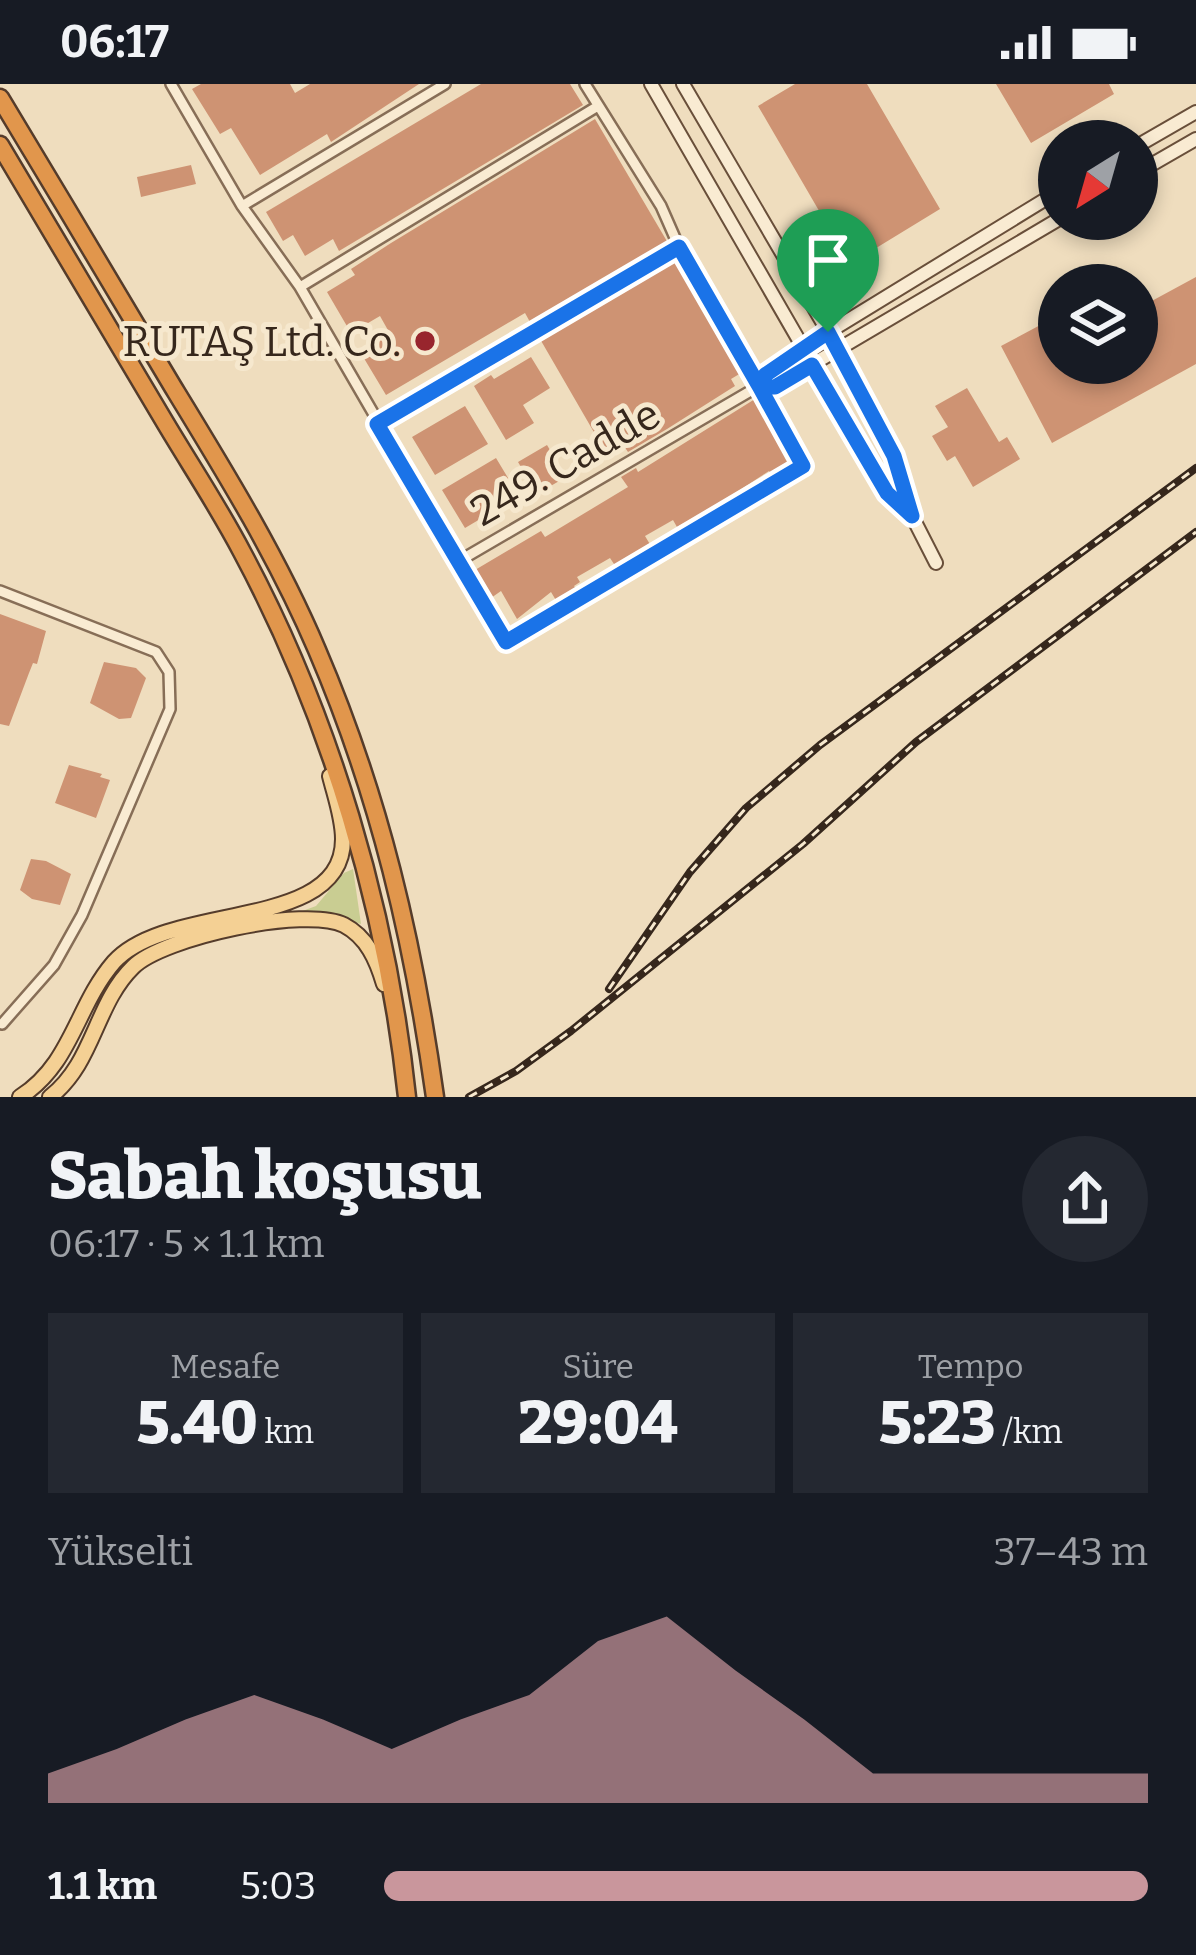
<!DOCTYPE html>
<html lang="tr">
<head>
<meta charset="utf-8">
<style>
	:root { --surface:#171b24; --page:#242831; --text:#f1f3f6; --muted:#9ea1a6; --accent:#c9969c }
	body { margin:0; font-family:Bitter,serif; background:var(--page); color:var(--text); height:100vh; display:flex; flex-direction:column; font-size:45px; white-space:nowrap }
	* { box-sizing:border-box; margin:0 }
	p { font-size:39px; color:var(--muted) }
	.icon { flex:none; width:66px; height:66px; fill:none; stroke:currentColor; stroke-width:2; stroke-linecap:round; stroke-linejoin:round }
	.map { position:relative; height:1013px; overflow:hidden }
	.panel { display:flex; flex-direction:column; background:var(--surface); flex:1 }
	.panel>* { flex:none }
	.needle { width:78px; rotate:217deg }
	.buttons { position:absolute; left:1038px; top:36px; display:grid; gap:24px }
	.buttons a { display:grid; place-items:center; width:120px; height:120px; border-radius:50%; background:var(--surface); box-shadow:0 6px 18px #0003; font-size:60px }
	.pin { position:absolute; display:grid; place-items:center; width:102px; height:102px; color:#fff; margin:-123px -51px; border-radius:50% 50% 50% 0; rotate:-45deg; box-shadow:0 0 12px #0007 }
	.pin .icon { rotate:45deg }
	.round { display:grid; place-items:center; flex:none; width:126px; height:126px; border-radius:63px; background:var(--page) }
	.overview { display:flex; align-items:center; justify-content:space-between; height:204px; padding:0 48px }
	h1 { font-size:66px; font-weight:800; line-height:90px }
	.stats { display:grid; grid-template-columns:repeat(3,1fr); gap:18px; height:204px; padding:12px 48px }
	.stats div { display:grid; align-content:center; border-radius:0px; background:var(--page); text-align:center }
	.stats b { font-size:60px; font-weight:800 }
	.stats small { font-size:33px; font-weight:400 }
	.stats p { font-size:33px }
	.chart { height:336px; padding:24px 48px }
	.chart p { display:flex; justify-content:space-between }
	.chart svg { width:100%; height:216px; margin-top:12px; fill:var(--accent); opacity:.7 }
	ul { padding:0 48px; list-style:none; font-size:39px }
	li { display:grid; grid-template-columns:192px 144px 1fr; align-items:center; height:90px }
	li i { height:30px; border-radius:15px; background:var(--accent) }
	.status { display:flex; justify-content:space-between; align-items:center; height:84px; padding:0 60px; background:var(--surface); direction:ltr }
	.status svg { height:33px; fill:currentColor }
	.map>svg:first-child { display:block }
	.green { fill:#c9cd92 }
	.building { fill:#ce9373 }
	.lines { fill:none; stroke-linecap:round; stroke-linejoin:round }
	.street-casing { stroke:#876e57; stroke-width:14 }
	.secondary-casing { stroke:#694f3a; stroke-width:16 }
	.primary-casing { stroke:#553c2b; stroke-width:18 }
	.highway-casing { stroke:#553c2b; stroke-width:21 }
	.street { stroke:#f9ebd2; stroke-width:9 }
	.secondary { stroke:#f9ebd2; stroke-width:12 }
	.primary { stroke:#f4d094; stroke-width:14 }
	.highway { stroke:#e1964c; stroke-width:16 }
	.rail-casing { stroke:#36271c; stroke-width:8 }
	.rail { stroke:#f6e8ce; stroke-width:3; stroke-dasharray:9; stroke-linecap:butt }
	.route-casing { stroke:#fff; stroke-width:24 }
	.route { stroke:#1a73e8; stroke-width:15 }
	.poi-dot { fill:#98252d; stroke:#f6e8ce; stroke-width:4.5 }
	.labels { text-anchor:middle; stroke-width:10; stroke-linejoin:round; paint-order:stroke }
	.poi-label { font-size:42px; fill:#36271c; stroke:#f6e8ce; text-anchor:end }
	.street-label { font-size:42px; fill:#36271c; stroke:#f6e8ce }
</style>
</head>
<body>
<div class="status"><b>06:17</b><svg viewBox="0 0 49 12"><path d="M0 12V9h3v3zM5 12V6h3v6zM10 12V3h3v9zM15 12V0h3v12zM26 1h20v11H26zM47 4h2v5h-2z"/></svg></div>
<div class="map">
<svg width="1196" height="1013" viewBox="0 0 1196 1013">
	<rect width="100%" height="100%" fill="#efddbe"/>
	<path class="green" d="M 353,785 L 361,840 L 330,830 L 289,832 L 316,822 L 344,789 Z"/>
	<path class="building" d="M 201,0 L 290,0 L 295,9 L 310,0 L 419,0 L 331,58 L 327,50 L 260,91 L 231,44 L 220,50 L 192,5 Z
		M 481,0 L 570,0 L 583,21 L 339,167 L 333,155 L 305,172 L 293,151 L 283,157 L 266,128 Z
		M 795,0 L 867,0 L 940,125 L 850,180 L 758,22 Z
		M 996,0 L 1109,0 L 1114,10 L 1031,59 Z
		M 595,35 L 668,159 L 530,238 L 525,229 L 386,311 L 359,266 L 389,248 L 380,232 L 351,249 L 327,208 L 355,191 L 351,185 L 391,159 Z
		M 191,81 L 196,100 L 141,113 L 137,93 Z
		M 674,177 L 741,289 L 731,295 L 735,302 L 667,345 L 628,368 L 622,359 L 606,369 L 540,255 Z
		M 1196,193 L 1196,280 L 1052,359 L 1001,262 L 1059,231 L 1059,279 L 1137,279 L 1137,225 Z
		M 531,273 L 550,304 L 523,321 L 534,339 L 506,356 L 474,302 L 491,291 L 494,295 Z
		M 967,304 L 999,358 L 1007,353 L 1020,375 L 973,403 L 955,372 L 947,377 L 932,352 L 948,343 L 935,322 Z
		M 755,315 L 792,379 L 772,391 L 769,387 L 686,441 L 684,439 L 677,443 L 673,436 L 645,452 L 651,462 L 616,483 L 610,474 L 577,493 L 580,498 L 574,502 L 577,506 L 557,518 L 551,508 L 517,535 L 501,507 L 491,514 L 475,486 L 541,447 L 545,453 L 628,403 L 621,393 L 636,384 L 638,388 Z
		M 465,322 L 488,360 L 435,391 L 412,353 Z
		M 547,361 L 566,393 L 537,410 L 518,378 Z
		M 496,374 L 519,412 L 465,444 L 442,406 Z
		M 0,530 L 46,547 L 37,580 L 33,579 L 29,589 L 9,642 L 0,640 Z
		M 104,578 L 136,584 L 146,594 L 131,634 L 119,635 L 90,619 Z
		M 69,681 L 102,690 L 100,693 L 110,696 L 96,734 L 55,719 Z
		M 31,775 L 46,777 L 71,790 L 60,821 L 32,815 L 20,806 Z"/>
	<g class="lines">
		<g class="street-casing">
			<path id="street" d="M 171,0 L 242,122 L 300,203 L 459,477 L 759,302
				M 242,122 L 445,0
				M 300,203 L 598,22
				M 377,340 L 679,163
				M 459,477 L 506,558 L 804,382 L 679,163 L 661,122 L 585,0
				M 0,507 L 156,568 L 169,588 L 170,625 L 82,831 L 54,881 L 2,940"/>
		</g>
		<g class="secondary-casing">
			<path id="secondary" d="M 651,0 L 887,409 L 909,429
				M 683,0 L 838,265 L 894,372 L 912,432 L 936,479
				M 1137,62 L 1196,28
				M 1137,89 L 1196,55
				M 759,302 L 765,291 L 801,265 L 1059,107
				M 759,302 L 774,303 L 1059,135"/>
		</g>
		<g class="primary-casing">
			<path id="primary" d="M 20,1013 C 72,980 76,922 114,878 C 169,817 343,849 343,755 C 343,734 335,712 330,692
				M 50,1013 C 94,979 95,920 133,883 C 163,853 306,822 344,841 C 367,853 377,876 384,900"/>
		</g>
		<g class="highway-casing">
			<path id="highway" d="M 0,14 C 58,110 116,207 173,303 C 225,388 278,474 317,566 C 380,713 413,856 435,1013
				M 0,61 C 54,152 109,243 163,335 C 189,379 218,422 242,468 C 331,634 387,826 407,1013"/>
		</g>
		<use href="#street" class="street"/>
		<use href="#secondary" class="secondary"/>
		<use href="#primary" class="primary"/>
		<use href="#highway" class="highway"/>
		<g class="rail-casing">
			<path id="rail" d="M 609,905 L 690,788 L 746,724 L 820,661 L 1196,384
				M 469,1013 L 516,987 L 571,947 L 803,760 L 916,658 L 1196,448"/>
		</g>
		<use href="#rail" class="rail"/>
	</g>
	<g class="lines">
		<g class="route-casing">
			<path id="route" d="M 828,248 L 765,291 L 759,302 L 679,163 L 377,340 L 506,558 L 803,382 L 759,302 L 775,303 L 812,281 L 887,409 L 912,432 L 894,372 L 828,248"/>
		</g>
		<use href="#route" class="route"/>
	</g>
	<circle class="poi-dot" cx="425" cy="257" r="12"/>
	<g class="labels">
		<g class="poi-label">
			<text x="401" y="272">RUTAŞ Ltd. Co.</text>
		</g>
		<g class="street-label">
			<text transform="translate(565 378) rotate(-30)" y="15">249. Cadde</text>
		</g>
	</g>
</svg>
<div class="buttons">
<a><svg class="needle" viewBox="-14 -14 28 28"><path d="M0-13l5 13h-10z" fill="#e53935"/><path d="M0 13l5-13h-10z" fill="#9ea1a6"/></svg></a>
<a><svg class="icon" aria-label="layers" viewBox="0 0 24 24"><path d="M12 4l9 5-9 5-9-5zM3 14l9 5 9-5"/></svg></a>
</div>
<div class="pin" style="left:828px;top:248px;background:#1e9e55"><svg class="icon" aria-label="arrive" viewBox="0 0 24 24"><path d="M6 21V4h12l-3 4 3 4H6"/></svg></div>
</div>
<section class="panel">
<div class="overview"><div><h1>Sabah koşusu</h1><p>06:17 · 5 × 1.1 km</p></div><a class="round"><svg class="icon" aria-label="share" viewBox="0 0 24 24"><path d="M12 15V3M7 8l5-5 5 5M5 13v7h14v-7"/></svg></a></div>
<div class="stats">
<div><p>Mesafe</p><b>5.40<small> km</small></b></div>
<div><p>Süre</p><b>29:04</b></div>
<div><p>Tempo</p><b>5:23<small> /km</small></b></div>
</div>
<div class="chart"><p><span>Yükselti</span>37–43 m</p>
<svg viewBox="0 0 160 44" preserveAspectRatio="none"><path d="M0 44V38L10 33L20 27L30 22L40 27L50 33L60 27L70 22L80 11L90 6L100 17L110 27L120 38L130 38L140 38L150 38L160 38V44z"/></svg>
</div>
<ul>
<li><b>1.1 km</b>5:03<i style="width:100%"></i></li>
</ul>
</section>
</body>
</html>
